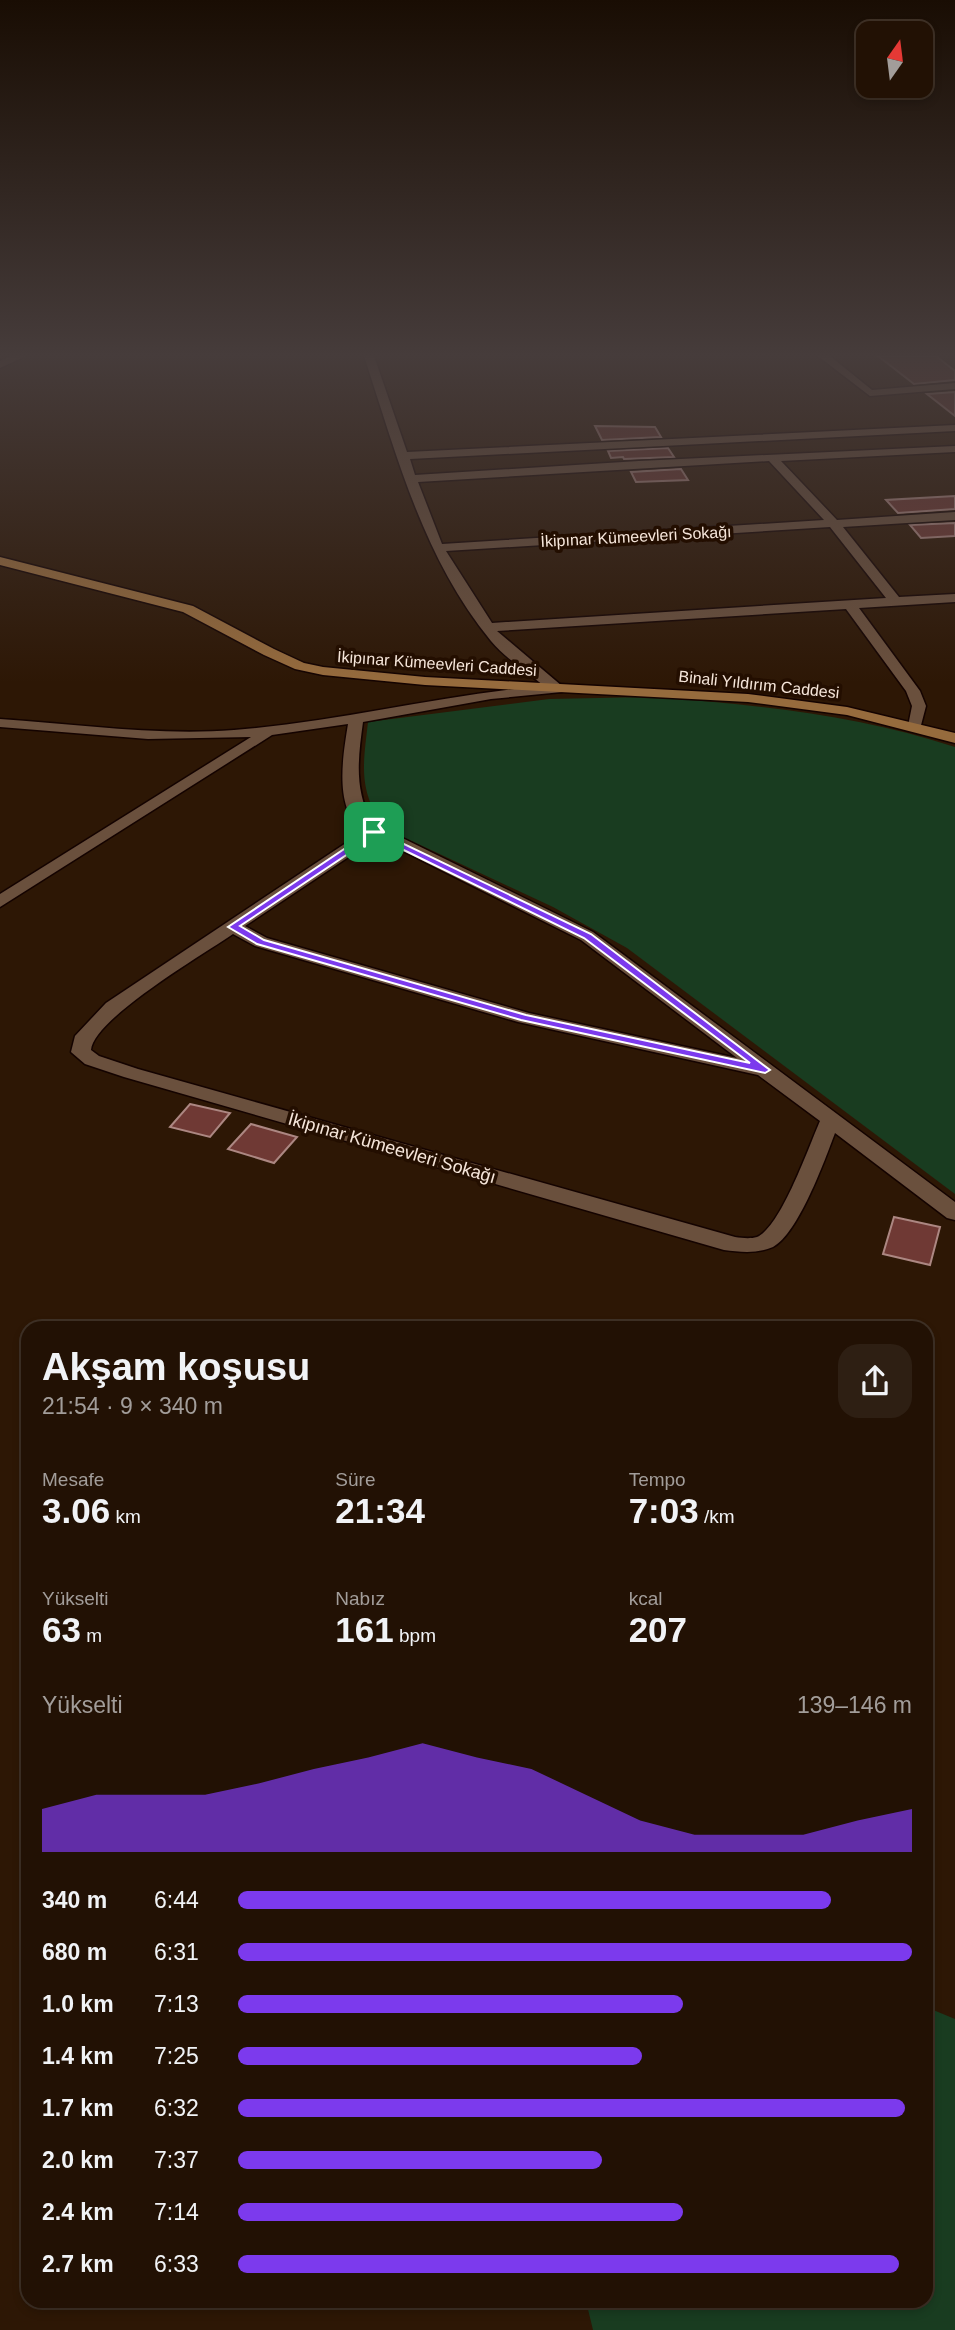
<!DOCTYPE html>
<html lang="tr">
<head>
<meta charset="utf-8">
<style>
	:root { --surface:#221104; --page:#2e1f13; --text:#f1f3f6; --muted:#a29d9a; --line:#3f3126; --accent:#7c3aed }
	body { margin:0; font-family:Helvetica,sans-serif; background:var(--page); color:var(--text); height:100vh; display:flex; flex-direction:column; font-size:26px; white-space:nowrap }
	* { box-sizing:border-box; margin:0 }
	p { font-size:23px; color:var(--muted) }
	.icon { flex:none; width:38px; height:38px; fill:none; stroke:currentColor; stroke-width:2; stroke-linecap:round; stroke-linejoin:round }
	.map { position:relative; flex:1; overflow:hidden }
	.drawer { position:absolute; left:21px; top:1321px; width:912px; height:987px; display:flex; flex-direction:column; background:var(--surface); border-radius:21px; box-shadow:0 4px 10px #0003,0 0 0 2px var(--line) }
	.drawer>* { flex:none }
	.needle { width:46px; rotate:14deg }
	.controls { position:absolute; left:856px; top:21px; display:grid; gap:14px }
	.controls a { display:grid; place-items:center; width:77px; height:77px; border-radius:14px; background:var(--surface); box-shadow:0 4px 10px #0003,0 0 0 2px var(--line); font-size:35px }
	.pin { position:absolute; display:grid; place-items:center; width:60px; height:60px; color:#fff; margin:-30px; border-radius:14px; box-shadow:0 4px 10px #0006 }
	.round { display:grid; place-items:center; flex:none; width:74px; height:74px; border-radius:21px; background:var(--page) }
	.headline { display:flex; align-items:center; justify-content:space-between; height:119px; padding:0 21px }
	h1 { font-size:38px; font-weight:600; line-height:52px }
	.figures { display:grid; grid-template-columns:repeat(3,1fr); gap:10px; height:119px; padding:7px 21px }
	.figures div { display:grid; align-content:center }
	.figures b { font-size:35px; font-weight:600 }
	.figures small { font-size:19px; font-weight:400 }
	.figures p { font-size:19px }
	.chart { height:196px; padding:14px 21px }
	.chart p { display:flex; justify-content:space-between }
	.chart svg { width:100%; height:126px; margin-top:7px; fill:var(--accent); opacity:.7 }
	ul { padding:0 21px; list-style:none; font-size:23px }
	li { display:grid; grid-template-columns:112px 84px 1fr; align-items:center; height:52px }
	li i { height:18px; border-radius:9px; background:var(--accent) }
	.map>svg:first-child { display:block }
	.green { fill:#193c20 }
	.building { fill:#6f3934; stroke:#ac8782; stroke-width:2 }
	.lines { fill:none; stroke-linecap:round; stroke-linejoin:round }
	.street-casing { stroke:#140300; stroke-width:3 }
	.secondary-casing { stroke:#140300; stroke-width:3 }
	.street { fill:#6a503d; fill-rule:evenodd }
	.secondary { fill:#966b3d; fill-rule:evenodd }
	.route { fill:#7c3aed; stroke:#fff; stroke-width:2; fill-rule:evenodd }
	.labels { text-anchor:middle; stroke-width:7; stroke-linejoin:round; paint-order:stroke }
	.far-street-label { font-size:16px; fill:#f6e6da; stroke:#230e00 }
	.street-label { font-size:18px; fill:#f6e6da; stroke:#230e00 }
</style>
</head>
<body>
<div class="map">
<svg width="955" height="2330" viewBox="0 0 955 2330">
	<rect width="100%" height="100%" fill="#2d1705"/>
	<path class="green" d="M 647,697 C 752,704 855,714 955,747 L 955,1194 L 627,948 L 553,907 L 384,828 C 358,789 363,766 368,722 L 549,699 Z
		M 926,2007 L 955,2019 L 955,2330 L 593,2330 L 586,2301 L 926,2301 Z"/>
	<path class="building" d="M 878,356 L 936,356 L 955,371 L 955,380 L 914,384 Z
		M 955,392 L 955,416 L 927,394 Z
		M 595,426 L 655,427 L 661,437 L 602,440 Z
		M 668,448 L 674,457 L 624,459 L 623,457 L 611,458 L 608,451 Z
		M 681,469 L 688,480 L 636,482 L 631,472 Z
		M 955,496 L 955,509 L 898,513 L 886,500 Z
		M 955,523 L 955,536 L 921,538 L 910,525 Z
		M 190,1104 L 230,1113 L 210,1137 L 170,1127 Z
		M 251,1124 L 297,1137 L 274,1163 L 228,1149 Z
		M 894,1217 L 940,1227 L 930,1265 L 883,1254 Z"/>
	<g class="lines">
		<g class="street-casing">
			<path id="street" d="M 11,356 L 26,356 L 0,368 L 0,361 Z
				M 364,356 L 374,356 L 407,452 L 955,425 L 955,431 L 410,459 L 415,475 L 639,461 L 955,446 L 955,452 L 781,461 L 837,520 L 955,512 L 955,520 L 843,527 L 899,597 L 955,594 L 955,602 L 859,608 L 920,691 L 926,706 L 920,729 L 910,729 L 908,726 L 912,706 L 906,691 L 846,609 L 497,631 L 562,686 L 564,689 L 562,692 L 491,699 L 363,722 C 358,759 354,789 372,823 L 593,932 L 955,1202 L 955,1220 L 947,1218 L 835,1133 C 825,1160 798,1234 773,1247 C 757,1254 740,1252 724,1250 L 124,1077 L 85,1064 L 71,1052 L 75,1036 L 106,1003 L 364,831 C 333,811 343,755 348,724 L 272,735 L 0,907 L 0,894 L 251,737 L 148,739 L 0,727 L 0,719 C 77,724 157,736 234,730 C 338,722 440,695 544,686 C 527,672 505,658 491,641 C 423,558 397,456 364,356 ZM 769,461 L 824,520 L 442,544 L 418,482 ZM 830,527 L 886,598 L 492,623 L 446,551 ZM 377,838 L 581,940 L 737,1058 L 529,1013 L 267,938 L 245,926 ZM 233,934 L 255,946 L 518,1022 L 758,1075 L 820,1121 C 809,1146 781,1227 757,1237 C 750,1239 742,1238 735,1237 L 138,1069 L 99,1056 L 91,1050 C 93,1019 204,954 233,934 Z
				M 818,356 L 830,356 L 872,390 L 955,383 L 955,389 L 870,396 Z"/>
		</g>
		<g class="secondary-casing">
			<path id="secondary" d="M 0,557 L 193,606 L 274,649 L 304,663 L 323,667 L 425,677 L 748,694 L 847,707 L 955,733 L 955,743 L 847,715 L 748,702 L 425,685 L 323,675 L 295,669 L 264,655 L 183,612 L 0,565 Z"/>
		</g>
		<use href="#street" class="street"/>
		<use href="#secondary" class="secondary"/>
	</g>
	<linearGradient id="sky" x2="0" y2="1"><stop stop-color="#190d03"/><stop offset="0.52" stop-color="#463c3b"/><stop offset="1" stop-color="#463c3b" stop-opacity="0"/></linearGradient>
	<rect width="955" height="683" fill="url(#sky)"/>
	<path class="route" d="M 371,831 L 377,831 L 591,934 L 770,1070 L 765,1073 L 521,1020 L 257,944 L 228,927 ZM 375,836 L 584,938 L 750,1063 L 526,1015 L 264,940 L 240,926 Z"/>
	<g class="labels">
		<g class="far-street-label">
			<text transform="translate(636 536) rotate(-3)" y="6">İkipınar Kümeevleri Sokağı</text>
			<text transform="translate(437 663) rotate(4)" y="6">İkipınar Kümeevleri Caddesi</text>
			<text transform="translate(759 684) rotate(6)" y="6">Binali Yıldırım Caddesi</text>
		</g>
		<g class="street-label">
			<text transform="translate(392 1148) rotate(16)" y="6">İkipınar Kümeevleri Sokağı</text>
		</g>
	</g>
</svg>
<div class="controls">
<a><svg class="needle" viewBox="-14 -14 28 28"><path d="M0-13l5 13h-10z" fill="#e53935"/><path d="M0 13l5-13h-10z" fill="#a29d9a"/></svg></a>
</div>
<div class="pin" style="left:374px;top:832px;background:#1e9e55"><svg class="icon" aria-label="arrive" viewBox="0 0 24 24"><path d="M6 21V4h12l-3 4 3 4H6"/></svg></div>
<section class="drawer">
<div class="headline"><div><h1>Akşam koşusu</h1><p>21:54 · 9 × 340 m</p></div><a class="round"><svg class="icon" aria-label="share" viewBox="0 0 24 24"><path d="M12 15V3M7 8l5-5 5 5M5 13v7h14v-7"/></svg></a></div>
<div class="figures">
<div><p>Mesafe</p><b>3.06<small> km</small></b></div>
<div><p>Süre</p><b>21:34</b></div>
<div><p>Tempo</p><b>7:03<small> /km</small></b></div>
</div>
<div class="figures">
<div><p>Yükselti</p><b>63<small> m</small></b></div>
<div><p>Nabız</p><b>161<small> bpm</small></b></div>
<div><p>kcal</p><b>207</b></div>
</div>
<div class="chart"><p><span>Yükselti</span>139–146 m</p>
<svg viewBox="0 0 160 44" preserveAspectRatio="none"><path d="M0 44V29L10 24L20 24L30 24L40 20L50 15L60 11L70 6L80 11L90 15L100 24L110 33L120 38L130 38L140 38L150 33L160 29V44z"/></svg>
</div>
<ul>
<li><b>340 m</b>6:44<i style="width:88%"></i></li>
<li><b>680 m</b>6:31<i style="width:100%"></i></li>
<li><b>1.0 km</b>7:13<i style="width:66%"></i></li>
<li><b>1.4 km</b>7:25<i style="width:60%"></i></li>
<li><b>1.7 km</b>6:32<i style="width:99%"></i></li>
<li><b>2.0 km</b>7:37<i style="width:54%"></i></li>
<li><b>2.4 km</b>7:14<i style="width:66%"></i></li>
<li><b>2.7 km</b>6:33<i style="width:98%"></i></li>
</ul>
</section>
</div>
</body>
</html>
